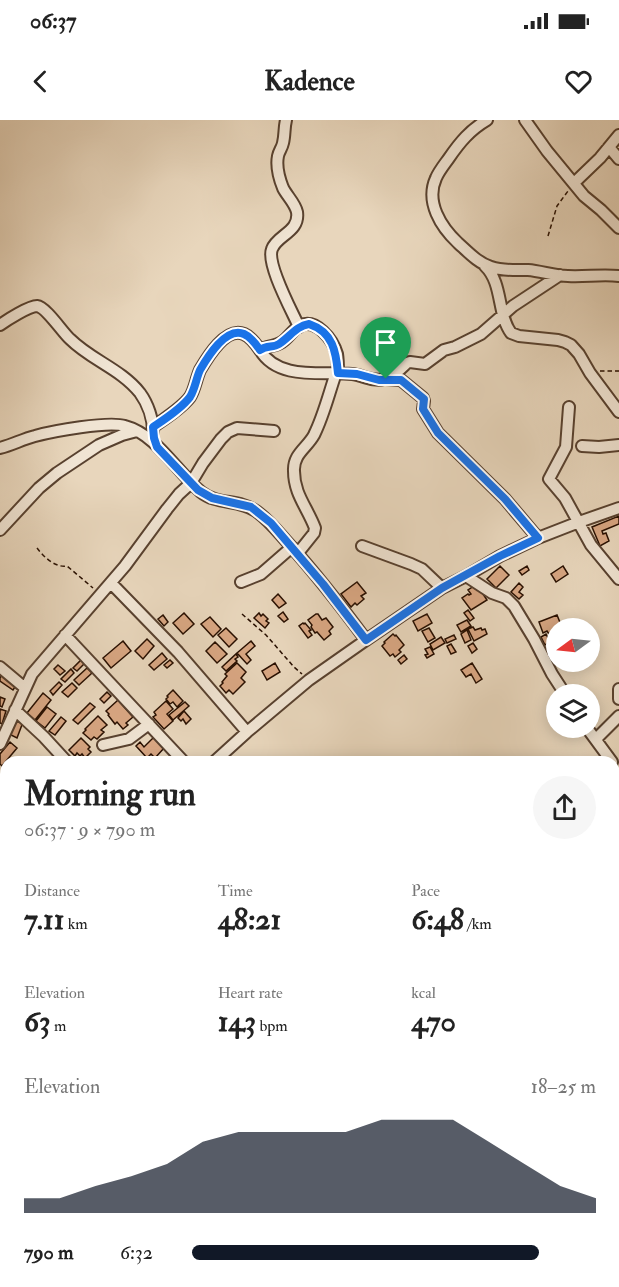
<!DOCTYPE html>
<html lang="en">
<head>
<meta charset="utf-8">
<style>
	:root { --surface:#fff; --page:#f6f6f6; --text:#222; --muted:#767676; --accent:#111827 }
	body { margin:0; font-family:"IM FELL Double Pica",serif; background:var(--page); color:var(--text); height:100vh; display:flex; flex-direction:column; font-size:22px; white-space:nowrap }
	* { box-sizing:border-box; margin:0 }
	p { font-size:20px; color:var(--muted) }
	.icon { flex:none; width:33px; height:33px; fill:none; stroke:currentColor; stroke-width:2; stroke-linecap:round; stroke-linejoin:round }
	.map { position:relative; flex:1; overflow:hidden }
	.details { position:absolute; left:0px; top:636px; width:620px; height:531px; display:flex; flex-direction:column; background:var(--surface); border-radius:18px 18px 0 0; box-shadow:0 3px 15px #0003 }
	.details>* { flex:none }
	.needle { width:39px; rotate:255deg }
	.tools { position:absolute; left:546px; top:498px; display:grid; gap:12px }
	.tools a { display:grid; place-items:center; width:54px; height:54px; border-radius:50%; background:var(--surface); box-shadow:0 3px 15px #0003; font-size:30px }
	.pin { position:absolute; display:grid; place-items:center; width:51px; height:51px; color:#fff; margin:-62px -26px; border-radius:50% 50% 50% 0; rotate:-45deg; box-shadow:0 0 6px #0007 }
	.pin .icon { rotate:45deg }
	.round { display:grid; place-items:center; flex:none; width:63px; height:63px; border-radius:32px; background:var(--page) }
	.headline { display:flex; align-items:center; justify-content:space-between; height:102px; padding:0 24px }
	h1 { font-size:33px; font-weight:700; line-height:45px }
	.stats { display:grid; grid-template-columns:repeat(3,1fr); gap:9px; height:102px; padding:6px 24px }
	.stats div { display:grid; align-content:center }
	.stats b { font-size:30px; font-weight:700 }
	.stats small { font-size:16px; font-weight:400 }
	.stats p { font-size:16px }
	.chart { height:168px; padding:12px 24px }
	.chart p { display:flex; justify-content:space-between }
	.chart svg { width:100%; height:108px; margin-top:6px; fill:var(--accent); opacity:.7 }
	ul { padding:0 24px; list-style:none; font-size:20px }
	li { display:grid; grid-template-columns:96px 72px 1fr; align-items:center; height:45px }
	li i { height:15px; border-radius:8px; background:var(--accent) }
	.status { display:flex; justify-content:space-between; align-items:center; height:42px; padding:0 30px; background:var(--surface); direction:ltr }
	.status svg { height:16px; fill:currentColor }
	header { display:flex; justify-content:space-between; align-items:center; height:78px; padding:0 24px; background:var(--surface); font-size:27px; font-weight:700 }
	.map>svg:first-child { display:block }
	.building { fill:#d9a783; stroke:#280f00; stroke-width:1.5 }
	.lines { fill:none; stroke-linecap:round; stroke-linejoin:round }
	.minor-casing { stroke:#58412f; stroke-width:14 }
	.tertiary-casing { stroke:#58412f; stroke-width:16 }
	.path { stroke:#280f00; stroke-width:1.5; stroke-dasharray:4.5 3; stroke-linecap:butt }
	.minor { stroke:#f0e4d3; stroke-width:10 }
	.tertiary { stroke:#f0e4d3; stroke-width:14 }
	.route-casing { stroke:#fff; stroke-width:12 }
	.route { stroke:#1a73e8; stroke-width:8 }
</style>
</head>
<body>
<div class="status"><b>06:37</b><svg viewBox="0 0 49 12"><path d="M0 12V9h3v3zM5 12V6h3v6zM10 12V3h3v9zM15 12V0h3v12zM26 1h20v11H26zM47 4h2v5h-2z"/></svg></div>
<header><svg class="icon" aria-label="back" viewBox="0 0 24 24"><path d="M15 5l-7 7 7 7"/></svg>Kadence<svg class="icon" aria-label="heart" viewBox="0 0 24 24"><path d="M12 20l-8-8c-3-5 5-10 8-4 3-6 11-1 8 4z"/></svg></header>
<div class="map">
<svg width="619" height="1167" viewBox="0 0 619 1167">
	<rect width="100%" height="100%" fill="#e8d6bc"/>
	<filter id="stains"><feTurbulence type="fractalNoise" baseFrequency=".00333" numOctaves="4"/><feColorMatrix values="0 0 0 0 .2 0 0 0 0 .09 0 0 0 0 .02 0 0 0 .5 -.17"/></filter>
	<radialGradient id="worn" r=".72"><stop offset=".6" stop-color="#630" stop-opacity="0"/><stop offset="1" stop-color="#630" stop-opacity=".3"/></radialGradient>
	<path class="building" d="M 619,396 L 619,404 L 602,411 L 603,414 L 606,413 L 609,421 L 600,426 L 592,407 Z
		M 500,446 L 509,455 L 496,468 L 487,459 Z
		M 527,446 L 529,450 L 522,455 L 519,451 Z
		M 563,446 L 568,454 L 556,462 L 551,454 Z
		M 357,462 L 366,473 L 361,476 L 364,479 L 357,485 L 355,483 L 351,487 L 341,474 Z
		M 519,463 L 523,467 L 519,472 L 523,475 L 519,479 L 511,472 Z
		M 474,466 L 477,470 L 479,468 L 487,480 L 471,490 L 462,478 L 468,474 L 469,475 L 471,474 L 468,470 Z
		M 278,474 L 286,483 L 279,488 L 272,480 Z
		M 468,490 L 474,498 L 470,501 L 464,493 Z
		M 283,492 L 288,499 L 284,502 L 278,496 Z
		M 184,493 L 194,504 L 183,514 L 173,503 Z
		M 259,493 L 261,496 L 263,494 L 268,499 L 266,501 L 269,503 L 265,508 L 254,498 Z
		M 316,494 L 318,494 L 322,500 L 326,498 L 333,507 L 329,511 L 331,514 L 324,520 L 317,512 L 315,513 L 311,507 L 312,505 L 308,500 Z
		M 427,494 L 432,503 L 418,511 L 413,501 Z
		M 163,495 L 168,502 L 164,506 L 158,499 Z
		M 557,495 L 561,505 L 553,509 L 554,512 L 549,514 L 547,511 L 543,513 L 539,502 Z
		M 210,497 L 221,509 L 213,517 L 201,504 Z
		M 467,500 L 471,506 L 461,512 L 457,505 Z
		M 303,503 L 304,504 L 305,503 L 311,510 L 309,511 L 312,515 L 308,518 L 299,506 Z
		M 473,507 L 475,510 L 481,508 L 482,510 L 485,509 L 487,514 L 474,521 L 468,509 Z
		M 226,508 L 237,519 L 229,527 L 218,515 Z
		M 429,508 L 435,518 L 428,522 L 422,511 Z
		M 467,510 L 471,520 L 465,523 L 461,514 Z
		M 393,514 L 395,516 L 396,515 L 404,525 L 399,530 L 401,532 L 395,537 L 393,534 L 390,536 L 382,526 L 385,523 L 384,522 Z
		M 546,514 L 550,522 L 545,525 L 541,517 Z
		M 454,515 L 456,519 L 447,523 L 445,519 Z
		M 441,517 L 445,523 L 433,530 L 430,524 Z
		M 147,519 L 154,526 L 143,539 L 135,531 Z
		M 123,521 L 131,531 L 111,548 L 103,538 Z
		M 251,521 L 255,526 L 246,534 L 251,540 L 247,544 L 237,533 Z
		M 215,522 L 227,534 L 217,543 L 206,531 Z
		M 473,523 L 477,529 L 472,533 L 468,526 Z
		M 451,524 L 456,532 L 451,534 L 447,526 Z
		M 430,527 L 434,534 L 427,538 L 425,535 L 428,534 L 425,529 Z
		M 162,533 L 167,539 L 154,550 L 149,545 Z
		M 236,534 L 238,537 L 235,539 L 237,541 L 226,551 L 222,547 Z
		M 404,535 L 407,539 L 401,544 L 398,540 Z
		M 84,537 L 87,541 L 77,551 L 73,548 Z
		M 170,540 L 173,543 L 167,548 L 164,545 Z
		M 237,543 L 246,552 L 241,558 L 245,562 L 233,574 L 229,570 L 226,573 L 220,566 L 223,563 L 222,562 L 227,556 L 225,554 Z
		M 275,543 L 280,552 L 267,560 L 262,551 Z
		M 472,543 L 482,559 L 476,563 L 471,554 L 466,557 L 461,550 Z
		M 58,545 L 65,551 L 60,555 L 54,549 Z
		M 87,548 L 92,553 L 79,565 L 74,560 Z
		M 71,549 L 74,553 L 65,562 L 61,559 Z
		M 2,554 L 17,564 L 13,570 L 0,561 L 0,558 Z
		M 59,562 L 62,565 L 53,575 L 50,571 Z
		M 72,563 L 77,568 L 68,577 L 62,572 Z
		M 173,570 L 183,581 L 177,587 L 173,582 L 170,584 L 166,579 L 168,577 L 167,576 Z
		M 107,572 L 111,576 L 104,583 L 100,579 Z
		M 43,573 L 51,580 L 35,600 L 27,593 Z
		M 0,577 L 5,579 L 2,587 L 0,586 Z
		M 118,580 L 133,597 L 126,603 L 128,605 L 123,609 L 117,602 L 115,604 L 108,595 L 109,594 L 106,591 Z
		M 166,581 L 173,589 L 167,594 L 173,601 L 164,609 L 153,597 L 156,595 L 154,592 Z
		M 185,582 L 189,586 L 173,600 L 169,595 Z
		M 90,583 L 95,587 L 78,604 L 73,600 Z
		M 47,587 L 56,594 L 45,608 L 36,601 Z
		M 0,589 L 6,591 L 2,604 L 0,603 Z
		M 184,591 L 191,599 L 186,604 L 183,599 L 181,601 L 178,598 Z
		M 98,596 L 107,605 L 101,610 L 104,612 L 97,619 L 94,617 L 91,620 L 83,613 L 86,610 L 85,609 Z
		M 61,597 L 66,601 L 55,615 L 49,611 Z
		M 17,599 L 23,602 L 17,618 L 9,614 Z
		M 155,616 L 165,627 L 155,638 L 151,634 L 147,638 L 136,626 L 140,622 L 144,627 Z
		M 81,618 L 90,627 L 88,629 L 91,632 L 85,638 L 82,634 L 80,636 L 77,633 L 75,636 L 69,630 Z
		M 10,622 L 17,628 L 2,646 L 0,644 L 0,634 Z
		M 0,663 L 6,665 L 6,672 L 0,670 Z
		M 3,817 L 6,821 L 6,823 L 1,828 L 0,820 Z"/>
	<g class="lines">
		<g class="minor-casing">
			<path id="minor" d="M 286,0 C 284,8 285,15 283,23 C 282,28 279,31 278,36 C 276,46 279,58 283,68 C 287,76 295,83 297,92 C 300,112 277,115 272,129 C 266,144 292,191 299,207
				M 487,0 C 470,10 460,22 449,38 C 444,45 439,51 436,58 C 425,82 441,107 458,123 C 468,132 478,143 491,147 C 503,151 515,150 528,150 C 541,151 555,156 568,156 C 585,157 602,154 619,156
				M 525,0 L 547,31 L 584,76 L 601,90 L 619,108
				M 609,27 L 619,39
				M 574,63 L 600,38 L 619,15
				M 485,146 C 503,163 497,194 511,213 L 519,216 L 558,220 L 565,222 L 571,225 L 579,234 L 590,253 L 619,292
				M 0,205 C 7,200 29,186 37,186 C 46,187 63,213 70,219 C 91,240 121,249 140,273 C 148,284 153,299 153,312
				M 260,230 C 278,261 323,251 352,254 C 362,255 373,262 384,259 C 392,257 401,249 407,243 L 410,242 L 425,244 L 444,230 L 455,227 L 481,214 L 513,186 L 560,155
				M 386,259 L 401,260 L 423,278 L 424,281 L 423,289 L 438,313 L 505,379 L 538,418
				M 569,287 L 566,327 L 549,359 L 565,378 L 591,425 L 619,459
				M 153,307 C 165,298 181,289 190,277 C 195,269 196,259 200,250 C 207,238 226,206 244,214 C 251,217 256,224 260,230 C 267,225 275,227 282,222 C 288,218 293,210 299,206 C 316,197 333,220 337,234 C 338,240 338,247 338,253
				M 582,326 L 599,327 L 619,325
				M 0,328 C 12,325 23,319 35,316 C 53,311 108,301 125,306 C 156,314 177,352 201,372 C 217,385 239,379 256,391 C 269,400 278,412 288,423 C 316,454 341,486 366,520
				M 0,410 L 39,368 L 57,353 L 99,325 L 122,315 L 137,311
				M 362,426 L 411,444 L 422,449 L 442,468
				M 298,433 L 314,413 L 315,408 C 307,387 294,374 294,351 C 293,334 307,328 314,315 C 324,295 329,273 336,253
				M 466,456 L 492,473 L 506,478 L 514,486 L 534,519 L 552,554 L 565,574
				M 241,462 L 261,454 L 292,427
				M 111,463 L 178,532 L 247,612
				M 65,515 L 184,642
				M 0,547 L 25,568
				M 619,569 L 619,579
				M 15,590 L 44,617 L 67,642
				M 587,608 L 612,642
				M 596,619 L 619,596
				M 0,624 L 32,554 L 125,446 L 167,389 L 179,374 L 191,363 L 203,343 L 221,319 L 228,312 L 237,308 L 274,311
				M 103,625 L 129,619 L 149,604
				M 214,642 L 247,612 L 309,560 L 366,520 L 442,468 L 466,456 L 500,436 L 538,418 L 579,402 L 619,388
				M 0,760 L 6,760
				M 0,1076 L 6,1079
				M 614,1102 L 619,1108
				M 614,1137 L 619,1133
				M 106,1161 L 111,1167
				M 261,1161 L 266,1167
				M 229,1167 L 238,1161
				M 413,1167 L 422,1161
				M 573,1167 L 581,1161"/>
		</g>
		<g class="tertiary-casing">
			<path id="tertiary" d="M 0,732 L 6,738
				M 614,981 L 619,982"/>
		</g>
		<path class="path" d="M 548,116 L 557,86 L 568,71
			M 600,251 L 619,251
			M 37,428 C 44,437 55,448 67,446 L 93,468
			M 242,494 L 266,515 L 294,547 L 302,554
			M 614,696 L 619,693
			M 614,728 L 619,737
			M 614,866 L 619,863
			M 614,966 L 616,970"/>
		<use href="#minor" class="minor"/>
		<use href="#tertiary" class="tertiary"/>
	</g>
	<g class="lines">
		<g class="route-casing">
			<path id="route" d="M 309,204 C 333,212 336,232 338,253 L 357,254 L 379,260 L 401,260 L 424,279 L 423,289 L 438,313 L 505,379 L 538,418 L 500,436 L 442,468 L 366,520 L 323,464 L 271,403 L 251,387 L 212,378 L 198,370 L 157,327 L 154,318 L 153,307 C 165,299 181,289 190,277 C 195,269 196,259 200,250 C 207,238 226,206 244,214 C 251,217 256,224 260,230 C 267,225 273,228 279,224 C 290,217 296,206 309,204 Z"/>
		</g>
		<use href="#route" class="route"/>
	</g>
	<rect width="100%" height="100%" filter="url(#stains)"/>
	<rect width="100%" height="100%" fill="url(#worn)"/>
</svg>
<div class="tools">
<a><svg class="needle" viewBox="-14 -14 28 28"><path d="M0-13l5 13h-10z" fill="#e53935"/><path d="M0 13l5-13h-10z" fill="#767676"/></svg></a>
<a><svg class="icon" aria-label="layers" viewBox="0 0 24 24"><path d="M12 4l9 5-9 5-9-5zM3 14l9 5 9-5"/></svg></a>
</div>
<div class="pin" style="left:386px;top:259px;background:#1e9e55"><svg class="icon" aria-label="arrive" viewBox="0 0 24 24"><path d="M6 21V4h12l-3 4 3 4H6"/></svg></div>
<section class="details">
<div class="headline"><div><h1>Morning run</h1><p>06:37 · 9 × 790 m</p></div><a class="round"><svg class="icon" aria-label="share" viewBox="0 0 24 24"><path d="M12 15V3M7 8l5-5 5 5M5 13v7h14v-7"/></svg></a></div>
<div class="stats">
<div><p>Distance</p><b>7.11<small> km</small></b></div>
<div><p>Time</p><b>48:21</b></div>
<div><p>Pace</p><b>6:48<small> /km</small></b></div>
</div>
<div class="stats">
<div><p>Elevation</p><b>63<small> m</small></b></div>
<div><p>Heart rate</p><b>143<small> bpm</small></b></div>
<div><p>kcal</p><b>470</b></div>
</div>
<div class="chart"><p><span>Elevation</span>18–25 m</p>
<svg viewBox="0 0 160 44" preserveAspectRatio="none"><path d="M0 44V38L10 38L20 33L30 29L40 24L50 15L60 11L70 11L80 11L90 11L100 6L110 6L120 6L130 15L140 24L150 33L160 38V44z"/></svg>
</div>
<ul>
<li><b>790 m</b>6:32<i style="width:86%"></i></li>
</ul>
</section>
</div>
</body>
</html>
